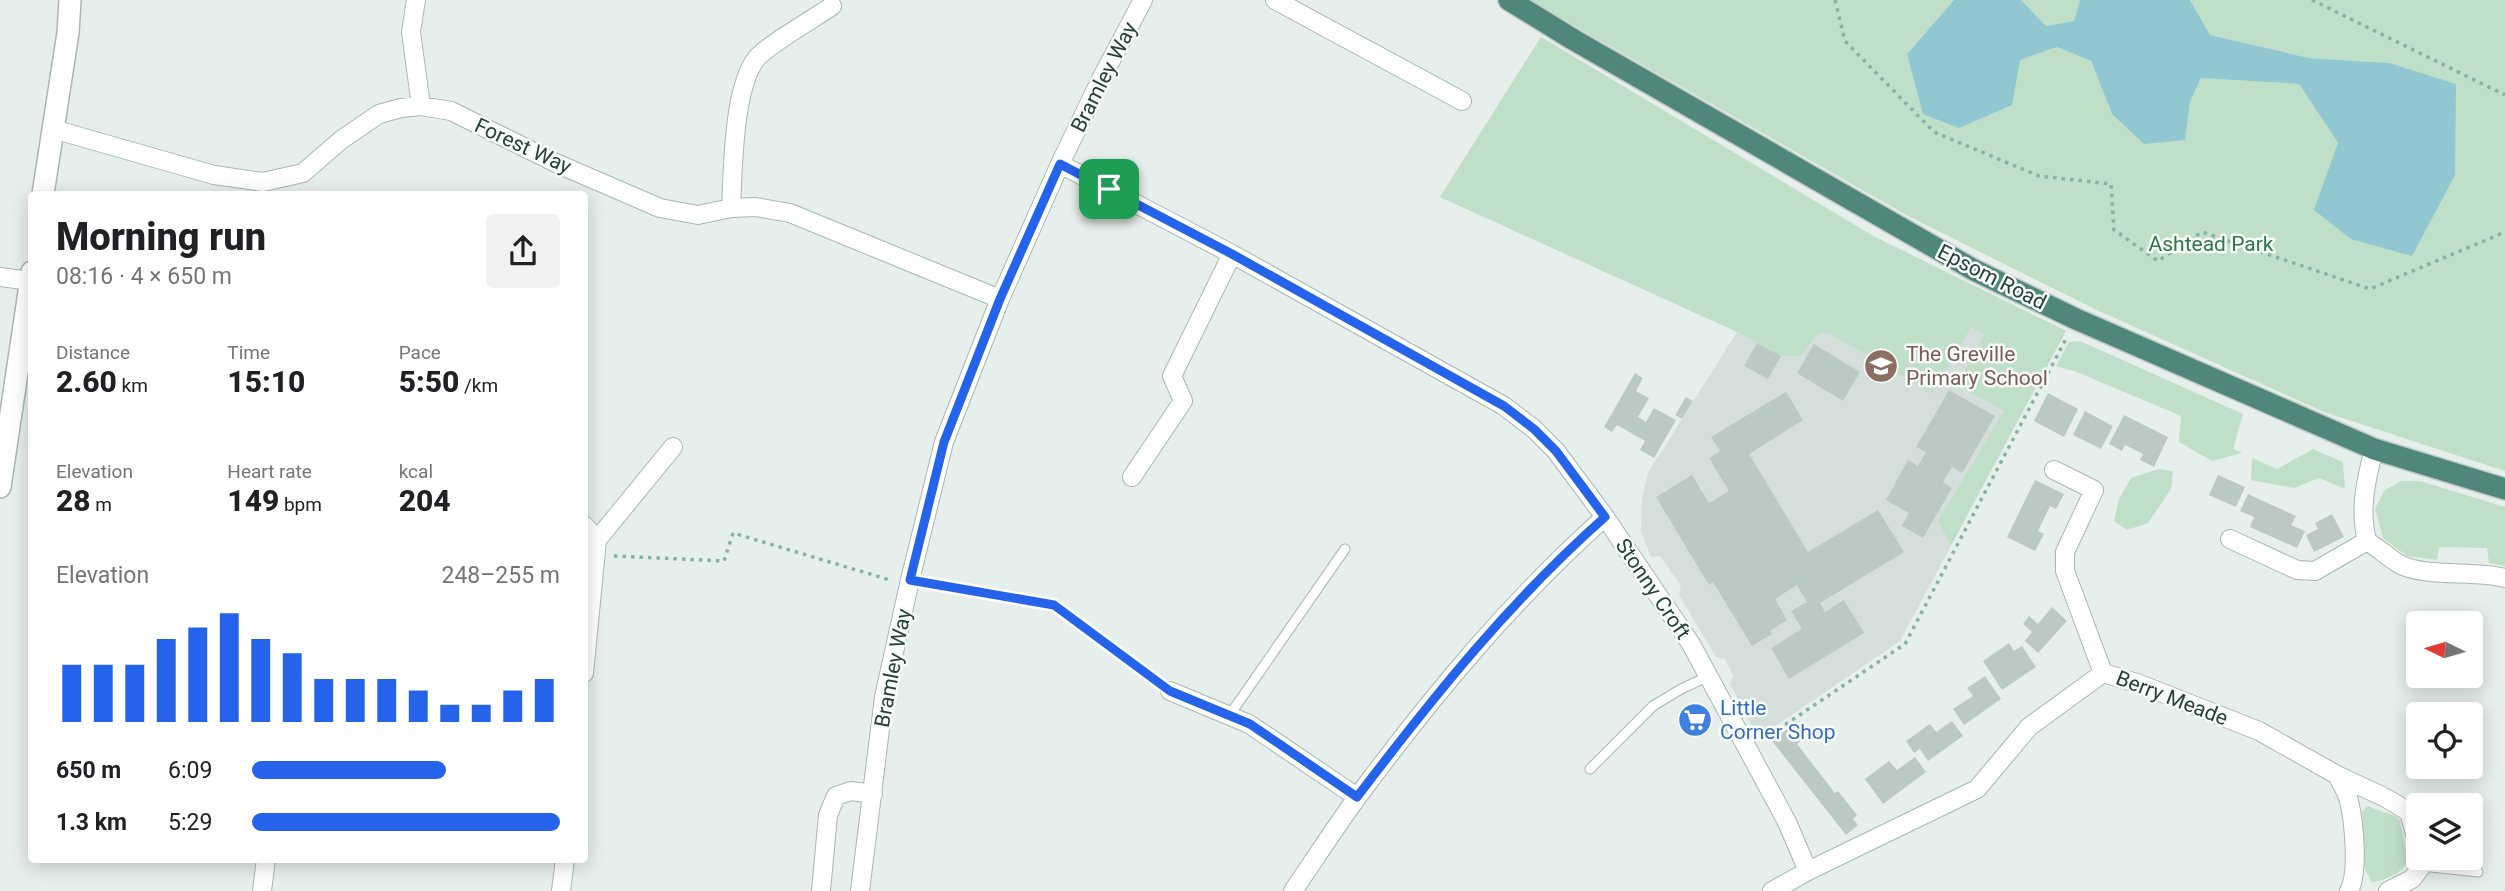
<!DOCTYPE html>
<html lang="en">
<head>
<meta charset="utf-8">
<style>
	:root { --surface:#fff; --page:#f2f2f2; --text:#202124; --muted:#757577; --accent:#2563eb }
	body { margin:0; font-family:Roboto,sans-serif; background:var(--page); color:var(--text); height:100vh; display:flex; flex-direction:column; font-size:26px; white-space:nowrap }
	* { box-sizing:border-box; margin:0 }
	p { font-size:23px; color:var(--muted) }
	.icon { flex:none; width:38px; height:38px; fill:none; stroke:currentColor; stroke-width:2; stroke-linecap:round; stroke-linejoin:round }
	.map { position:relative; flex:1; overflow:hidden }
	.panel { position:absolute; left:28px; top:191px; width:560px; height:672px; display:flex; flex-direction:column; background:var(--surface); border-radius:7px; box-shadow:0 4px 18px #0003 }
	.panel>* { flex:none }
	.needle { width:46px; rotate:275deg }
	.fabs { position:absolute; left:2406px; top:611px; display:grid; gap:14px }
	.fabs a { display:grid; place-items:center; width:77px; height:77px; border-radius:7px; background:var(--surface); box-shadow:0 4px 18px #0003; font-size:35px }
	.pin { position:absolute; display:grid; place-items:center; width:60px; height:60px; color:#fff; margin:-30px; border-radius:14px; box-shadow:0 4px 10px #0006 }
	.round { display:grid; place-items:center; flex:none; width:74px; height:74px; border-radius:7px; background:var(--page) }
	.headline { display:flex; align-items:center; justify-content:space-between; height:119px; padding:0 28px }
	h1 { font-size:38px; font-weight:800; line-height:52px }
	.stats { display:grid; grid-template-columns:repeat(3,1fr); gap:10px; height:119px; padding:7px 28px }
	.stats div { display:grid; align-content:center }
	.stats b { font-size:30px; font-weight:800 }
	.stats small { font-size:19px; font-weight:400 }
	.stats p { font-size:19px }
	.chart { height:196px; padding:14px 28px }
	.chart p { display:flex; justify-content:space-between }
	.chart svg { width:100%; height:126px; margin-top:7px; stroke:var(--accent); stroke-width:6 }
	ul { padding:0 28px; list-style:none; font-size:23px }
	li { display:grid; grid-template-columns:112px 84px 1fr; align-items:center; height:52px }
	li i { height:18px; border-radius:9px; background:var(--accent) }
	.map>svg:first-child { display:block }
	.built { fill:#d4deda }
	.green { fill:#c0dfc8 }
	.water { fill:#91c7d1 }
	.building { fill:#bbc9c4 }
	.lines { fill:none; stroke-linecap:round; stroke-linejoin:round }
	.service-casing { stroke:#a8b7b2; stroke-width:11 }
	.minor-casing { stroke:#a8b7b2; stroke-width:20 }
	.tertiary-casing { stroke:#a8b7b2; stroke-width:24 }
	.trunk-casing { stroke:#c2cac8; stroke-width:24 }
	.path { stroke:#88b1a4; stroke-width:3.5; stroke-dasharray:3.5 5; stroke-linecap:butt }
	.service { stroke:#fff; stroke-width:9 }
	.minor { stroke:#fff; stroke-width:18 }
	.tertiary { stroke:#fff; stroke-width:21 }
	.trunk { stroke:#4f887a; stroke-width:21 }
	.route-casing { stroke:#fff; stroke-width:14 }
	.route { stroke:#2563eb; stroke-width:9 }
	.labels { text-anchor:middle; stroke-width:5; stroke-linejoin:round; paint-order:stroke }
	.street-label { font-size:21px; fill:#254139; stroke:#f7fbf9 }
	.park-label { font-size:21px; fill:#30774c; stroke:#f7fbf9 }
	.education-label { font-size:21px; fill:#785e54; stroke:#f7fbf9; text-anchor:start }
	.shop-label { font-size:21px; fill:#366cbe; stroke:#f7fbf9; text-anchor:start }
</style>
</head>
<body>
<div class="map">
<svg width="2505" height="891" viewBox="0 0 2505 891">
	<rect width="100%" height="100%" fill="#e6efeb"/>
	<path class="built" d="M 1541,37 L 1875,237 L 2066,331 L 1900,641 L 1758,738 L 1730,684 L 1733,675 L 1725,659 L 1716,657 L 1679,595 L 1681,586 L 1660,556 L 1651,557 L 1641,531 L 1642,499 L 1648,473 L 1737,332 L 1440,197 Z"/>
	<path class="green" d="M 1529,0 L 1954,0 L 1907,54 L 2019,60 L 2057,47 L 2091,61 L 2112,114 L 2184,140 L 2190,102 L 2201,78 L 2299,84 L 2338,143 L 2389,63 L 2309,58 L 2210,35 L 2190,0 L 2505,0 L 2505,471 L 2324,412 L 2099,311 L 1908,216 Z
		M 2021,0 L 2080,0 L 2074,21 L 2046,26 Z
		M 1541,37 L 1875,237 L 2066,331 L 1951,545 L 1938,521 L 2004,411 L 1957,384 L 1985,334 L 1971,327 L 1933,393 L 1828,333 L 1819,333 L 1800,356 L 1781,356 L 1738,332 L 1440,197 Z
		M 2080,341 L 2243,414 L 2233,449 L 2242,453 L 2212,461 L 2179,442 L 2181,416 L 2077,372 L 2056,366 L 2069,342 Z
		M 2313,449 L 2343,462 L 2345,489 L 2319,478 L 2294,488 L 2251,480 L 2252,458 L 2277,469 Z
		M 2159,469 L 2173,471 L 2171,489 L 2148,523 L 2127,530 L 2114,521 L 2119,499 L 2131,478 Z
		M 2401,481 L 2420,481 L 2505,507 L 2505,566 L 2489,563 L 2487,548 L 2439,547 L 2437,560 L 2407,556 L 2383,538 L 2375,509 L 2384,491 Z
		M 2367,806 L 2395,816 L 2400,821 L 2408,861 C 2402,873 2385,881 2372,882 L 2365,869 L 2362,812 Z"/>
	<path class="water" d="M 1954,0 L 2021,0 L 2046,26 L 2074,21 L 2080,0 L 2190,0 L 2210,35 L 2309,58 L 2389,63 L 2456,84 L 2455,175 L 2412,256 L 2351,239 L 2314,210 L 2338,143 L 2299,84 L 2201,78 L 2190,102 L 2185,140 L 2144,144 L 2112,114 L 2091,61 L 2057,47 L 2020,60 L 2012,105 L 1959,128 L 1923,114 L 1907,54 Z"/>
	<path class="building" d="M 1757,343 L 1781,356 L 1768,379 L 1744,366 Z
		M 1814,344 L 1860,372 L 1843,401 L 1797,373 Z
		M 1635,373 L 1643,378 L 1636,391 L 1649,398 L 1638,417 L 1646,422 L 1654,408 L 1676,420 L 1654,458 L 1640,450 L 1645,441 L 1617,425 L 1612,432 L 1604,427 Z
		M 1949,390 L 1995,416 L 1962,473 L 1952,467 L 1943,482 L 1952,488 L 1923,538 L 1902,526 L 1909,513 L 1886,500 L 1908,460 L 1918,466 L 1926,452 L 1916,447 Z
		M 1786,392 L 1803,420 L 1749,454 L 1808,552 L 1878,510 L 1904,552 L 1820,603 L 1825,612 L 1844,600 L 1864,633 L 1789,679 L 1771,648 L 1802,629 L 1791,611 L 1807,602 L 1797,585 L 1775,599 L 1787,620 L 1770,631 L 1772,634 L 1752,646 L 1713,582 L 1709,585 L 1656,497 L 1692,475 L 1709,503 L 1729,491 L 1709,458 L 1720,451 L 1711,437 Z
		M 2048,393 L 2078,409 L 2064,437 L 2034,421 Z
		M 1686,397 L 1693,401 L 1682,419 L 1675,415 Z
		M 2085,411 L 2113,426 L 2101,449 L 2073,435 Z
		M 2124,415 L 2168,437 L 2154,467 L 2140,460 L 2143,454 L 2125,445 L 2122,451 L 2109,444 Z
		M 2218,475 L 2245,487 L 2236,507 L 2209,495 Z
		M 2035,480 L 2064,494 L 2056,509 L 2050,506 L 2038,531 L 2044,534 L 2035,551 L 2007,537 Z
		M 2248,494 L 2296,516 L 2291,525 L 2305,531 L 2297,548 L 2250,527 L 2254,517 L 2240,511 Z
		M 2332,514 L 2344,537 L 2314,552 L 2306,535 L 2318,529 L 2315,523 Z
		M 2052,607 L 2067,621 L 2038,653 L 2025,641 L 2032,632 L 2023,624 L 2029,616 L 2038,624 Z
		M 2009,643 L 2014,651 L 2022,646 L 2036,667 L 2002,690 L 1983,661 Z
		M 1985,676 L 2001,699 L 1964,725 L 1953,709 L 1973,696 L 1967,688 Z
		M 1797,721 L 1808,735 L 1797,744 L 1835,793 L 1838,791 L 1857,815 L 1853,819 L 1858,825 L 1846,835 L 1772,741 Z
		M 1952,721 L 1963,736 L 1928,761 L 1920,749 L 1914,753 L 1906,741 L 1930,724 L 1936,732 Z
		M 1915,757 L 1926,772 L 1883,804 L 1865,779 L 1889,761 L 1897,770 Z"/>
	<g class="lines">
		<g class="service-casing">
			<path id="service" d="M 1229,716 L 1345,549
				M 1590,769 L 1653,706 L 1681,689 L 1709,676
				M 2471,836 L 2472,836
				M 2422,866 L 2478,872"/>
		</g>
		<g class="minor-casing">
			<path id="minor" d="M 416,0 L 411,32 L 421,106
				M 1275,0 L 1462,101
				M 53,129 L 214,175 L 263,182 L 303,173 L 341,140 L 379,114 L 401,108 L 421,106 L 451,111 L 558,164 L 660,208 L 698,215 L 731,208 L 756,207 L 790,213 L 1000,299
				M 1060,164 L 1232,254 L 1504,406 L 1534,429 L 1556,451 L 1605,517 L 1691,644 L 1787,822 L 1808,871
				M 731,208 C 733,170 733,89 756,59 C 767,45 815,18 832,6
				M 0,277 L 30,281
				M 2374,449 C 2366,480 2359,509 2367,541 C 2378,548 2388,557 2399,564 C 2426,578 2474,570 2505,578
				M 2054,470 L 2094,490 L 2065,552 L 2065,571 L 2103,673
				M 1132,477 L 1183,401 L 1172,376 L 1232,254
				M 584,525 L 597,540 L 584,673
				M 2230,539 L 2297,570 L 2315,571 L 2367,541
				M 597,540 L 673,447
				M 1170,691 L 1249,724 L 1357,797
				M 2337,775 C 2341,783 2347,792 2349,801 C 2354,822 2359,873 2349,891
				M 262,891 L 266,859
				M 561,891 L 565,859
				M 821,891 L 828,815 L 836,796 L 851,791 L 873,794
				M 860,891 L 884,697 L 910,580 L 944,442 L 1000,299 L 1060,164 L 1101,79 L 1143,0
				M 1293,891 C 1315,859 1336,826 1359,795 C 1433,695 1512,600 1605,517
				M 1772,891 L 1808,871 L 1977,789 L 2029,727 L 2103,673 L 2137,683 L 2259,731 L 2337,775 L 2386,798 L 2409,812 L 2418,845
				M 2388,891 L 2412,879 L 2422,866 L 2421,858"/>
		</g>
		<g class="tertiary-casing">
			<path id="tertiary" d="M 43,194 L 68,33 L 70,0
				M 0,487 L 32,272"/>
		</g>
		<g class="trunk-casing">
			<path id="trunk" d="M 1509,0 L 1574,40 L 1974,270 L 2076,319 L 2374,449 L 2505,489"/>
		</g>
		<path class="path" d="M 1835,0 L 1845,41 L 1934,132 L 2039,176 L 2111,184 L 2114,230 L 2158,261 L 2202,232 L 2370,289 L 2505,232
			M 2312,0 L 2505,95
			M 614,556 L 724,561 L 733,533 L 890,580
			M 929,583 L 1054,605 L 1157,681
			M 1764,739 L 1905,644 L 2067,337"/>
		<use href="#service" class="service"/>
		<use href="#minor" class="minor"/>
		<use href="#tertiary" class="tertiary"/>
		<use href="#trunk" class="trunk"/>
	</g>
	<g class="lines">
		<g class="route-casing">
			<path id="route" d="M 1060,164 L 1232,254 L 1504,406 L 1534,429 L 1556,451 L 1605,517 C 1510,601 1434,696 1357,797 L 1250,724 L 1170,691 L 1054,605 L 910,580 L 944,442 L 1000,299 Z"/>
		</g>
		<use href="#route" class="route"/>
	</g>
	<defs>
		<g id="school-disc" transform="scale(1.75)"><circle r="9.5" fill="#8d6e63" stroke="#f7fbf9"/><path d="M0-5L7-2L0 1L-7-2ZM-4 1L0 2.5L4 1V4Q0 6-4 4Z" fill="#fff"/></g>
		<g id="supermarket-disc" transform="scale(1.75)"><circle r="9.5" fill="#3f7fe0" stroke="#f7fbf9"/><path d="M-6-5.5h2.5l.6 2H6L4.5 2H-2.5L-4.4-4H-6ZM-1.5 3.2a1.3 1.3 0 1 0 .1 0ZM3 3.2a1.3 1.3 0 1 0 .1 0Z" fill="#fff"/></g>
	</defs>
	<g fill-rule="evenodd">
		<use href="#school-disc" x="1881" y="366"/>
		<use href="#supermarket-disc" x="1695" y="720"/>
	</g>
	<g class="labels">
		<g class="street-label">
			<text transform="translate(1104 77) rotate(-63)" y="7">Bramley Way</text>
			<text transform="translate(523 146) rotate(25)" y="7">Forest Way</text>
			<text transform="translate(1992 277) rotate(27)" y="7">Epsom Road</text>
			<text transform="translate(1653 589) rotate(56)" y="7">Stonny Croft</text>
			<text transform="translate(893 668) rotate(-79)" y="7">Bramley Way</text>
			<text transform="translate(2172 698) rotate(21)" y="7">Berry Meade</text>
		</g>
		<g class="park-label">
			<text x="2211" y="251">Ashtead Park</text>
		</g>
		<g class="education-label">
			<text x="1906" y="361">The Greville<tspan x="1906" dy="24">Primary School</tspan></text>
		</g>
		<g class="shop-label">
			<text x="1720" y="715">Little<tspan x="1720" dy="24">Corner Shop</tspan></text>
		</g>
	</g>
</svg>
<div class="fabs">
<a><svg class="needle" viewBox="-14 -14 28 28"><path d="M0-13l5 13h-10z" fill="#e53935"/><path d="M0 13l5-13h-10z" fill="#757577"/></svg></a>
<a><svg class="icon" aria-label="locate" viewBox="0 0 24 24"><circle cx="12" cy="12" r="6"/><path d="M12 2v4M12 18v4M2 12h4M18 12h4"/></svg></a>
<a><svg class="icon" aria-label="layers" viewBox="0 0 24 24"><path d="M12 4l9 5-9 5-9-5zM3 14l9 5 9-5"/></svg></a>
</div>
<div class="pin" style="left:1109px;top:189px;background:#1e9e55"><svg class="icon" aria-label="arrive" viewBox="0 0 24 24"><path d="M6 21V4h12l-3 4 3 4H6"/></svg></div>
<section class="panel">
<div class="headline"><div><h1>Morning run</h1><p>08:16 · 4 × 650 m</p></div><a class="round"><svg class="icon" aria-label="share" viewBox="0 0 24 24"><path d="M12 15V3M7 8l5-5 5 5M5 13v7h14v-7"/></svg></a></div>
<div class="stats">
<div><p>Distance</p><b>2.60<small> km</small></b></div>
<div><p>Time</p><b>15:10</b></div>
<div><p>Pace</p><b>5:50<small> /km</small></b></div>
</div>
<div class="stats">
<div><p>Elevation</p><b>28<small> m</small></b></div>
<div><p>Heart rate</p><b>149<small> bpm</small></b></div>
<div><p>kcal</p><b>204</b></div>
</div>
<div class="chart"><p><span>Elevation</span>248–255 m</p>
<svg viewBox="0 0 160 44" preserveAspectRatio="none"><path d="M5 44V24M15 44V24M25 44V24M35 44V15M45 44V11M55 44V6M65 44V15M75 44V20M85 44V29M95 44V29M105 44V29M115 44V33M125 44V38M135 44V38M145 44V33M155 44V29"/></svg>
</div>
<ul>
<li><b>650 m</b>6:09<i style="width:63%"></i></li>
<li><b>1.3 km</b>5:29<i style="width:100%"></i></li>
</ul>
</section>
</div>
</body>
</html>
